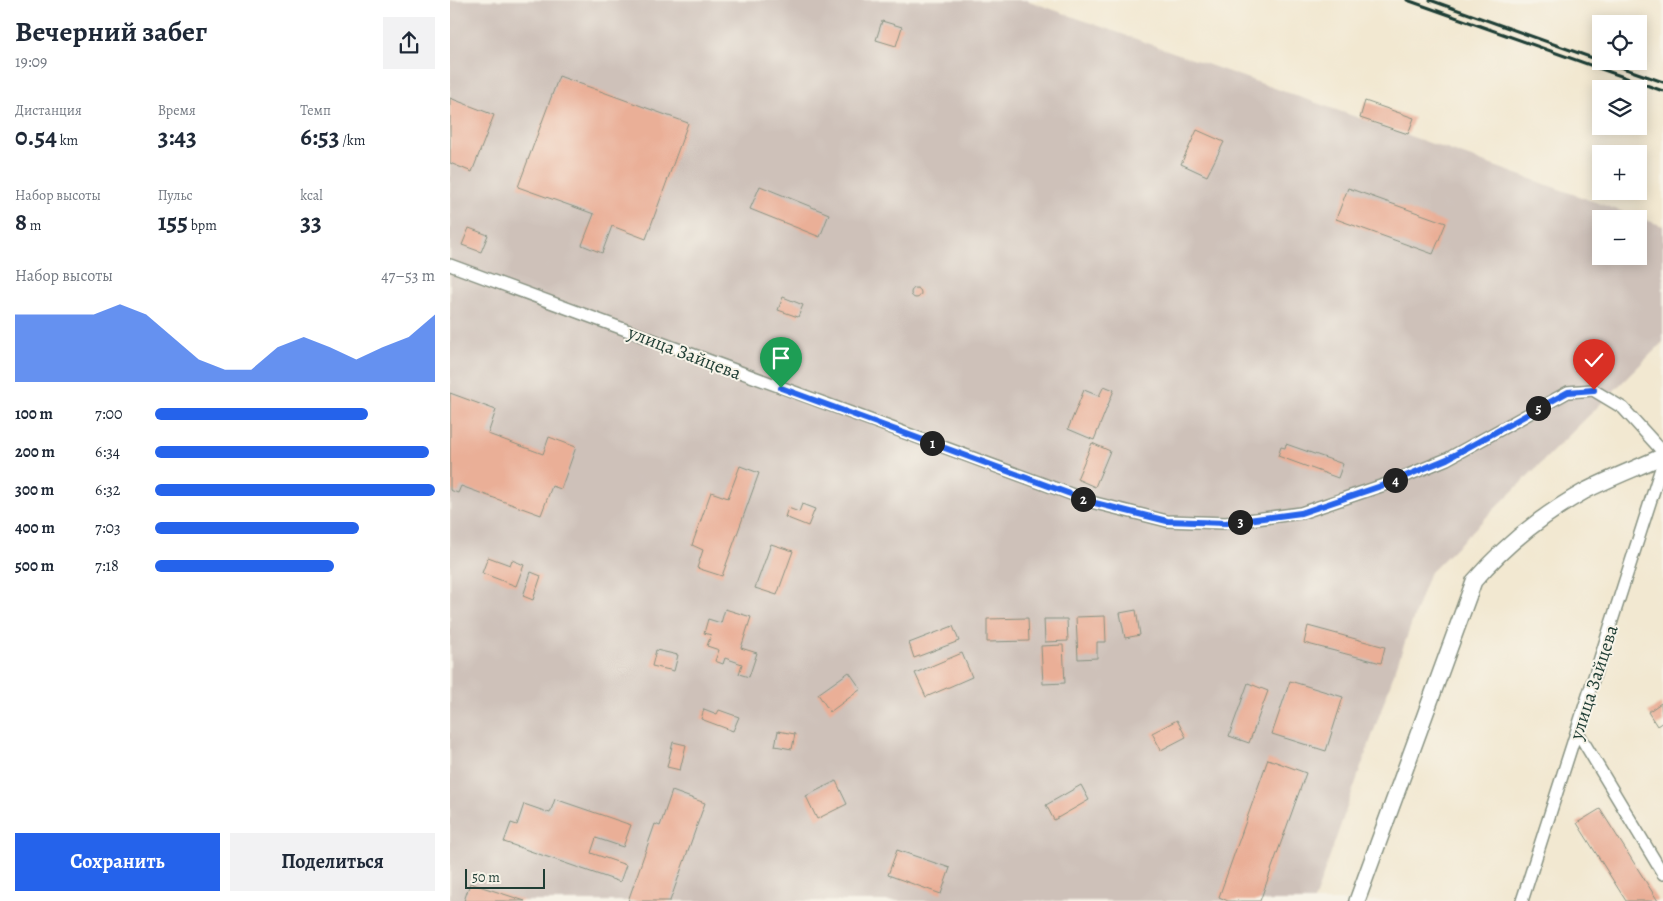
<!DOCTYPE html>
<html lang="ru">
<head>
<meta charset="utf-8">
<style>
	:root { --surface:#fff; --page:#f2f2f3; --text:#1f2937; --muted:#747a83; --accent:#2563eb }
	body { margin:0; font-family:Alegreya,serif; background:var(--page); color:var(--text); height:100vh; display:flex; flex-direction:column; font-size:19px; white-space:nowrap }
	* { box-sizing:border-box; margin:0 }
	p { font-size:16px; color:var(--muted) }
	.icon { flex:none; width:28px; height:28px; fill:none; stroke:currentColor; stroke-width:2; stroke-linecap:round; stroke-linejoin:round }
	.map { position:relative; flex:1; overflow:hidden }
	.side { display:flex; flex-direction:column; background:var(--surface); width:450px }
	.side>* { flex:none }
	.fabs { position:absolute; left:1142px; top:15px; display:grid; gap:10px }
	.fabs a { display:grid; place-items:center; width:55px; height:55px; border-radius:0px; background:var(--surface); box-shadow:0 2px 12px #0003; font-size:25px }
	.scale { position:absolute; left:15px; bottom:12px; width:80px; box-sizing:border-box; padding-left:5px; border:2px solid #1f3d34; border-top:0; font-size:14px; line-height:18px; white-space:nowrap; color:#1f3d34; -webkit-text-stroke:4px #f7f3e8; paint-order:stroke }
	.pin { position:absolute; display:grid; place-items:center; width:42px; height:42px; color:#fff; margin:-51px -21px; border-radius:50% 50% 50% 0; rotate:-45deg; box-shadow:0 0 5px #0007 }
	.pin .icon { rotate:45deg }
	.km { position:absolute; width:25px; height:25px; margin:-12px; border-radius:50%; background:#222; color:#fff; font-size:14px; line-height:25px; text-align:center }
	.round { display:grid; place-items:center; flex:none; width:52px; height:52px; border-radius:0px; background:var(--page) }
	.head { display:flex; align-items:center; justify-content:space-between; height:85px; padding:0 15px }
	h1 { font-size:28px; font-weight:700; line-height:38px }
	.figures { display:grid; grid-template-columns:repeat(3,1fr); gap:8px; height:85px; padding:5px 15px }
	.figures div { display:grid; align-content:center }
	.figures b { font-size:25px; font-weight:700 }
	.figures small { font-size:14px; font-weight:400 }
	.figures p { font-size:14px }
	.chart { height:140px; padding:10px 15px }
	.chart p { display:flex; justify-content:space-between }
	.chart svg { width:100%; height:90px; margin-top:5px; fill:var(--accent); opacity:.7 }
	.primary-button { display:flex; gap:10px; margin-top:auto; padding:10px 15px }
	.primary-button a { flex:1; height:58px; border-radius:0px; background:var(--accent); color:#fff; font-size:20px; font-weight:700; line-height:58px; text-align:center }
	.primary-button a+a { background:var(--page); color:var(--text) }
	ul { padding:0 15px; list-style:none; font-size:16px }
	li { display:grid; grid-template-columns:80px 60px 1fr; align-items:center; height:38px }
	li i { height:12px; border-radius:6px; background:var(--accent) }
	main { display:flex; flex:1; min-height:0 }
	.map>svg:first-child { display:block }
	.industrial { fill:#cec1b9; fill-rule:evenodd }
	.building { fill:#eaaf97 }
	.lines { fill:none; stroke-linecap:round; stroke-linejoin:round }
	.minor-casing { stroke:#889282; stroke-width:14 }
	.tertiary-casing { stroke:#889282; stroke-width:18 }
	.minor { stroke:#fff; stroke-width:11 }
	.tertiary { stroke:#fff; stroke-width:15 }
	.rail { stroke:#1f3d34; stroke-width:3 }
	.route-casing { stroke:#fff; stroke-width:10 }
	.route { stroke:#2563eb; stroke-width:6 }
	.labels { text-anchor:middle; stroke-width:4; stroke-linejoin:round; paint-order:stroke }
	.street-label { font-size:19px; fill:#1f3d34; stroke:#f7f3e8 }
</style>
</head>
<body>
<main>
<section class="side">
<div class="head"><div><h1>Вечерний забег</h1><p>19:09</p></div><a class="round"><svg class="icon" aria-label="share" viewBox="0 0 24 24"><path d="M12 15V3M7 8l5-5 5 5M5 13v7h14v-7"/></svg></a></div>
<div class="figures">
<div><p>Дистанция</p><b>0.54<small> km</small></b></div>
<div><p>Время</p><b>3:43</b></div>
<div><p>Темп</p><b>6:53<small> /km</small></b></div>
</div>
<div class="figures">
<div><p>Набор высоты</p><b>8<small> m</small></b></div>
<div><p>Пульс</p><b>155<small> bpm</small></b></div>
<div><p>kcal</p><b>33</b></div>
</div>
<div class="chart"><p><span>Набор высоты</span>47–53 m</p>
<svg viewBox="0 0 160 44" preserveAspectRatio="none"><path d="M0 44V11L10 11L20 11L30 11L40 6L50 11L60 22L70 33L80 38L90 38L100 27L110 22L120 27L130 33L140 27L150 22L160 11V44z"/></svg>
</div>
<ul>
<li><b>100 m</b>7:00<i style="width:76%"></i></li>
<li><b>200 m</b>6:34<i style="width:98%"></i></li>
<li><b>300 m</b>6:32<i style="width:100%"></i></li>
<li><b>400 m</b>7:03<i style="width:73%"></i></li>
<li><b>500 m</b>7:18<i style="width:64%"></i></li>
</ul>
<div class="primary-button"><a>Сохранить</a><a>Поделиться</a></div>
</section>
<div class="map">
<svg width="1213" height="901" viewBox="0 0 1213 901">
	<rect width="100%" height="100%" fill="#f7f3e8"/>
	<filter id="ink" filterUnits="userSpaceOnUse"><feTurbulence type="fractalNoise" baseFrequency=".02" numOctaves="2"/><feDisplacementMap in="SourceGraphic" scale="10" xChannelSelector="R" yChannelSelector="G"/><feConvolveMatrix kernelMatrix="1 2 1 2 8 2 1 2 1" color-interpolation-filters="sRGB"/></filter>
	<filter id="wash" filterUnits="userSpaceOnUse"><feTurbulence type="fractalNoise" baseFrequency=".0096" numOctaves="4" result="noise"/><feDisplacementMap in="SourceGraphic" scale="20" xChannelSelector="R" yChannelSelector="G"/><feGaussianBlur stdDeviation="1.12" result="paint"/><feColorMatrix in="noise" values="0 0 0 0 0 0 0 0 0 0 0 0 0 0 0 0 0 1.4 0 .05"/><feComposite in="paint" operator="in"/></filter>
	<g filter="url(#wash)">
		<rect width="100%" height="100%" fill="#f2e8d1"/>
		<path class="industrial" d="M 0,0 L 576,0 L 1213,226 L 1213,342 L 979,574 L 864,901 L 0,901 ZM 1151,219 L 1189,219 L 1189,256 L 1151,256 Z"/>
		<g id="blocks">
			<path class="building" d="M 432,21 L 452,27 L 446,46 L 426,40 Z
				M 109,76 L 238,123 L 196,239 L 162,226 L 152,253 L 132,245 L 144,214 L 68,187 Z
				M 0,98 L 44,115 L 22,172 L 0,163 Z
				M 915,101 L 964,118 L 958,134 L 910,118 Z
				M 747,130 L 774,142 L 757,176 L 731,164 Z
				M 310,186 L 379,214 L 370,237 L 300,209 Z
				M 898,188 L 996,223 L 983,254 L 886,219 Z
				M 19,228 L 38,235 L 31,252 L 12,245 Z
				M461 293a5 5 0 1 1 10 0a5 5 0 1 1-10 0Z
				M 333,297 L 353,305 L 348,317 L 328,310 Z
				M 654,386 L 664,390 L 644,440 L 618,429 L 634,390 L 649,396 Z
				M 0,393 L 46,410 L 38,434 L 93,454 L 99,437 L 126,447 L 111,489 L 102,486 L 91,515 L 11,486 L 8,493 L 0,490 Z
				M 642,443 L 660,451 L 645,487 L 627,479 Z
				M 836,444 L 893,464 L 888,478 L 828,456 L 831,447 L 835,448 Z
				M 290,466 L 309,473 L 272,576 L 247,568 L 253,550 L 242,545 L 261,492 L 278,498 Z
				M 352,504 L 365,509 L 358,526 L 335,517 L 338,508 L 349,512 Z
				M 321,544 L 343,551 L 327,595 L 305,588 Z
				M 38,557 L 60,565 L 62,560 L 74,565 L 66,586 L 32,573 Z
				M 81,572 L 91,576 L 83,600 L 73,596 Z
				M 275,609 L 301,617 L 291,648 L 307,653 L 299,677 L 289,674 L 292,664 L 275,658 L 273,664 L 265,661 L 269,650 L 257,646 L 261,635 L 254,633 L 258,619 L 271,623 Z
				M 686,610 L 690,635 L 675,638 L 670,613 Z
				M 655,616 L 656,642 L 647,642 L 647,658 L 628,659 L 626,617 Z
				M 578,618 L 579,641 L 537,642 L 537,619 Z
				M 594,619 L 617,619 L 618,641 L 595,642 Z
				M 503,626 L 509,641 L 464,658 L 459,643 Z
				M 858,626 L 935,647 L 931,663 L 854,643 Z
				M 613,645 L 615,683 L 593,684 L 591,646 Z
				M 206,650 L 228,655 L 224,671 L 202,666 Z
				M 512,653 L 522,677 L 476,697 L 465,673 Z
				M 399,672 L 411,689 L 380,712 L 368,694 Z
				M 840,681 L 893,697 L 876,751 L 822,734 Z
				M 798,683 L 818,691 L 799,743 L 779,736 Z
				M 1211,703 L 1213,722 L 1207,726 L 1198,712 Z
				M 254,709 L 267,714 L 269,710 L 289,717 L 283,731 L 251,719 Z
				M 727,720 L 736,737 L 711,750 L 702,733 Z
				M 328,731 L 345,734 L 342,749 L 325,746 Z
				M 223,742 L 236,745 L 230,770 L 217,767 Z
				M 818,759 L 856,773 L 810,901 L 778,901 L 769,897 Z
				M 386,781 L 397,804 L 367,819 L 356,796 Z
				M 631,785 L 639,800 L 604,820 L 596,805 Z
				M 222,791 L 255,803 L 220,901 L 178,901 L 205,824 L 210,826 Z
				M 105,799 L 181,825 L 173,847 L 146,838 L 141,853 L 176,865 L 170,882 L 54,842 L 61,823 L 67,825 L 74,804 L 100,813 Z
				M 1150,809 L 1208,901 L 1176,901 L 1127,823 Z
				M 447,850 L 500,868 L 491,894 L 438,875 Z
				M 20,883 L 75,901 L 14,901 Z"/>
		</g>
	</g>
	<g filter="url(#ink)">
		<use href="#blocks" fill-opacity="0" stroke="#889282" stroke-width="1"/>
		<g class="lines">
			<g class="minor-casing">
				<path id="minor" d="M 0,265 L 645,503 L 717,521 L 776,523 L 851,513 L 934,485 L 997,459 L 1118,392 L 1143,390 L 1173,408 L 1213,452
					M 1127,731 L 1213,874
					M 1072,901 L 1213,462"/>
			</g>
			<g class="tertiary-casing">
				<path id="tertiary" d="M 907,901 L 1024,581 C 1055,545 1094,514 1135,491 C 1160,478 1187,468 1213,456"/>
			</g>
			<use href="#minor" class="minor"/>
			<use href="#tertiary" class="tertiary"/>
			<path class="rail" d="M 957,0 L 1213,91
				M 980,0 L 1151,61
				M 1153,61 L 1213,82"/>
		</g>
	</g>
	<g class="lines" filter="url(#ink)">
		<g class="route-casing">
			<path id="route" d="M 331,388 L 645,503 L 717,521 L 776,523 L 851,513 L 934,485 L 997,459 L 1118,392 L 1144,390"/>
		</g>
		<use href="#route" class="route"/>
	</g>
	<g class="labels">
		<g class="street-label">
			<text transform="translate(235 352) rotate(21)" y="7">улица Зайцева</text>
			<text transform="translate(1143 682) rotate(-72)" y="7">улица Зайцева</text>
		</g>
	</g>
</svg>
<div class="fabs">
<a><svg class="icon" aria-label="locate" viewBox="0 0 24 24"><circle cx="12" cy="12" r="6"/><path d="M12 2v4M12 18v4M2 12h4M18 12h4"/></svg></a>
<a><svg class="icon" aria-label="layers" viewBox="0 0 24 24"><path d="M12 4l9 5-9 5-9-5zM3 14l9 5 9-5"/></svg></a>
<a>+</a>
<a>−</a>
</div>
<div class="scale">50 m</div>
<div class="pin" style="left:331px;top:388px;background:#1e9e55"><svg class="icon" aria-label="arrive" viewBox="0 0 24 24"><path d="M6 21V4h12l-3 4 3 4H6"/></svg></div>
<div class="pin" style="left:1144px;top:390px;background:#d93025"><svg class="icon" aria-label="check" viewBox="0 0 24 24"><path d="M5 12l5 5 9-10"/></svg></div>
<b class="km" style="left:482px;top:443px">1</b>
<b class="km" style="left:633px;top:499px">2</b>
<b class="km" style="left:790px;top:522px">3</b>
<b class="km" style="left:945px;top:480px">4</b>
<b class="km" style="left:1088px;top:408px">5</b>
</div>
</main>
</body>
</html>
